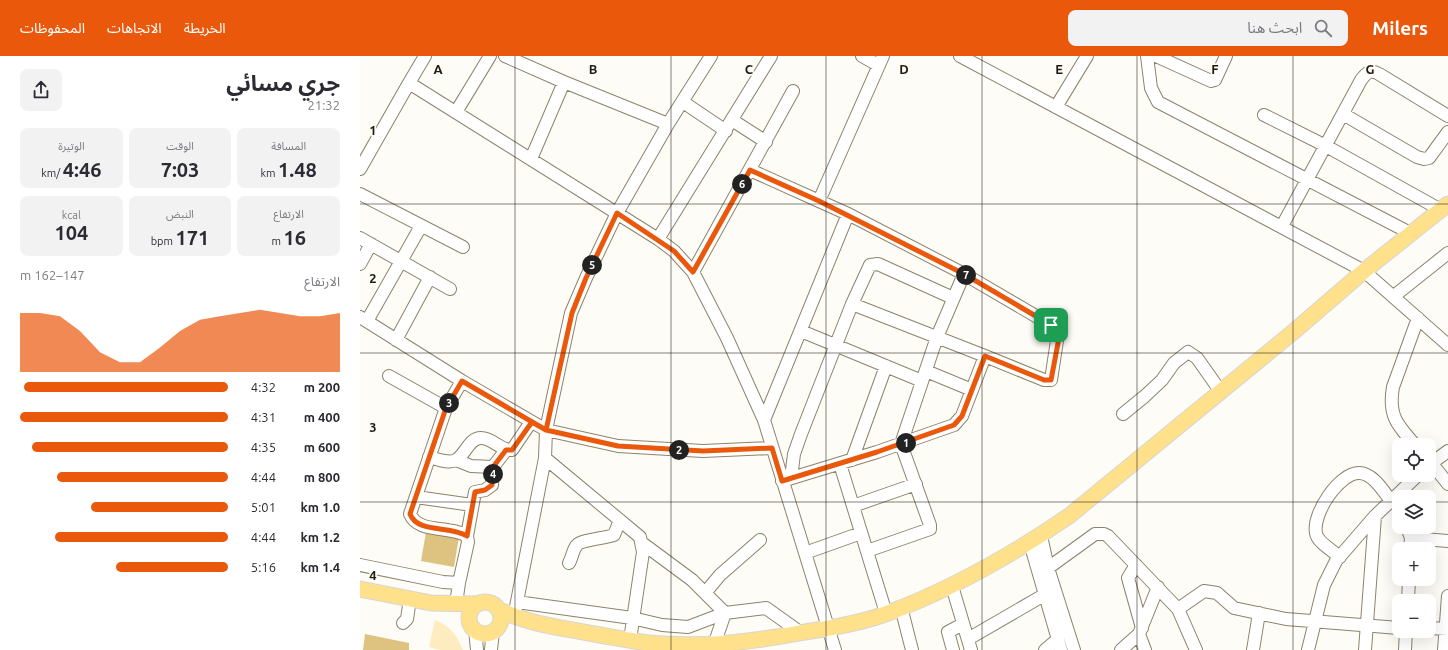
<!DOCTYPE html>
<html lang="ar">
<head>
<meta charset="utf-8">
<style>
	:root { --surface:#fff; --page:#f2f2f3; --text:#2b2b33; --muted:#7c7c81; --accent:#ea580c }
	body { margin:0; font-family:Ubuntu,"Noto Sans Arabic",sans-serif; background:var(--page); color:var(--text); direction:rtl; height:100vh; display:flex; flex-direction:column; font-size:15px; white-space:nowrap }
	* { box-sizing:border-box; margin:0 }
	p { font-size:13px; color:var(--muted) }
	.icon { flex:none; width:22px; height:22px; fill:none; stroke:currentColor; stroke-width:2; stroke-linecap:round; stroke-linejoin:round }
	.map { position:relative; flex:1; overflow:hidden; direction:ltr }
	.panel { display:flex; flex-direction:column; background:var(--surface); width:360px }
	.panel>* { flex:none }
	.fabs { position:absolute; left:1032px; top:382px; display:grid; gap:8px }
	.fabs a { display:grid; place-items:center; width:44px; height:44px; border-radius:8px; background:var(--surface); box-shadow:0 4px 16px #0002; font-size:20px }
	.pin { position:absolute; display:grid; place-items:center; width:34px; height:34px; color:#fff; margin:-17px; border-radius:8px; box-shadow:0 2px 6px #0006 }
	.km { position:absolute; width:20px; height:20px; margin:-10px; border-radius:50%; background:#222; color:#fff; font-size:11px; line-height:20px; text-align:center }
	.round { display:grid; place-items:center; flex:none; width:42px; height:42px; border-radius:8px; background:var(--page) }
	.summary { display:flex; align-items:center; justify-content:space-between; height:68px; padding:0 20px }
	h1 { font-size:22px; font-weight:700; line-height:30px }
	.metrics { display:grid; grid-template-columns:repeat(3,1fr); gap:6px; height:68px; padding:4px 20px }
	.metrics div { display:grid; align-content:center; border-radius:8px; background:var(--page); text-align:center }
	.metrics b { font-size:20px; font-weight:700 }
	.metrics small { font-size:11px; font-weight:400 }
	.metrics p { font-size:11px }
	.chart { height:112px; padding:8px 20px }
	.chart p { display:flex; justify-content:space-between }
	.chart svg { width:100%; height:72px; margin-top:4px; fill:var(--accent); opacity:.7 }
	ul { padding:0 20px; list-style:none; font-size:13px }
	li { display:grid; grid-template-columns:64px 48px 1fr; align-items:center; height:30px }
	li i { height:10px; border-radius:5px; background:var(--accent) }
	header { display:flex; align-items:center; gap:24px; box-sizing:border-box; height:56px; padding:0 20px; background:var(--accent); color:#fff }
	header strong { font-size:19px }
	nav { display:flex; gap:22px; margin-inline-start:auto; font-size:14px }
	.search { width:280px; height:36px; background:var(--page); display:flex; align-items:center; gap:10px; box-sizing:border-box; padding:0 14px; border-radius:8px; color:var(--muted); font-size:15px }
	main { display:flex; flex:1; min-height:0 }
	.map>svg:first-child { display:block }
	.green { fill:#feecc1 }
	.building { fill:#dec380 }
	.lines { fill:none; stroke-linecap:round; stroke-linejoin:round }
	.minor-casing { stroke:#8d836b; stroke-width:14 }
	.major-casing { stroke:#d7d6d4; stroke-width:17 }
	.minor { stroke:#fff; stroke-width:12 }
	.major { stroke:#ffe08b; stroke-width:15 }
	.route-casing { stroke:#fff; stroke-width:8 }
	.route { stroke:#ea580c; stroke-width:5 }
	.grid { fill:none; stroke:#201b12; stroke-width:1; stroke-opacity:0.55 }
	.grid-label { font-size:13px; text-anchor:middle; font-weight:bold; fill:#201b12; stroke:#fefcf6; stroke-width:3.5; stroke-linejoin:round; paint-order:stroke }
</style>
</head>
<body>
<header>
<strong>Milers</strong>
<div class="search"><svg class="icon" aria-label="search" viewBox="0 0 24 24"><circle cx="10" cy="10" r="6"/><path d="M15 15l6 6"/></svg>ابحث هنا</div>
<nav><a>الخريطة</a><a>الاتجاهات</a><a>المحفوظات</a></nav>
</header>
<main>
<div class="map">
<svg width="1088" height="594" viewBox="0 0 1088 594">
	<rect width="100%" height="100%" fill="#fefcf6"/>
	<path class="green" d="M 75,564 C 90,570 97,579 103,594 L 80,594 L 69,591 Z"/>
	<path class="building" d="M 66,476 L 99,481 L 94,511 L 61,505 Z
		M 5,578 L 49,587 L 49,594 L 3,594 Z"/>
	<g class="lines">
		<g class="minor-casing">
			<path id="minor" d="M 65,0 L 49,27 L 298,183 L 314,195 L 333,216 L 367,282 L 404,364 L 475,594
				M 145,0 L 204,26 L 308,68
				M 502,0 L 518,9
				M 600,0 L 1004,215 L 1088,289
				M 787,0 L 791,32 L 798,46 L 1052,178
				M 796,0 L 851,25 L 855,24 L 866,0
				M 323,46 L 366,75
				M 696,51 L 727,0
				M 96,56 L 130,0
				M 983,58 L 1057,101 L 1064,103 L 1069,102 L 1088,76
				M 904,59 L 966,90 L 1081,154
				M 372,64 L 406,86
				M 171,103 L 204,26
				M 0,113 L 49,27
				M 390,114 L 459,145
				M 0,138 L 103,191
				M 488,158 L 459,145 L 523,0
				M 922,170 L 1001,24 C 1006,17 1010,13 1019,18 L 1088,60
				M 0,182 L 90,233
				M 298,183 L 411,0
				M 0,208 L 11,188
				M 333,216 L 433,35
				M 1034,240 L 1088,197
				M 492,248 L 625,300
				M 0,261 L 102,325 L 186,374 L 258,390 L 343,395 L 412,392
				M 7,265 L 61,170
				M 441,275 L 562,325
				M 36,284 L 70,221
				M 566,315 L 612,334
				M 29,320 L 86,352
				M 763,358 L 785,340 L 802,324 L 814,307 L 828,296 L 837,302 L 861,336
				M 404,364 L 488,158 L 604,218 L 691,269 L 698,278 L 691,324 L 684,324 L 625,300 L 602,360 L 594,369 L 517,396 L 422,425
				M 1055,389 C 1037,369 1028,359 1033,331 L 1058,262
				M 69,401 C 77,403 89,408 96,404 C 106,398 109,382 121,382 C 133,382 141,395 152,394 L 171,366
				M 185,402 L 280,481 L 283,496 L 270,584
				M 96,404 L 111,410 L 133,411
				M 492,404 L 526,310
				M 1069,404 L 1088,428
				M 480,408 L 526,557
				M 1069,409 L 1088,395
				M 431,422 L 434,398 L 441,378 L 492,248 L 510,209 L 518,208 L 593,242
				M 56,441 L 112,449
				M 493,450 L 556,428
				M 1047,471 L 1051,482 L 1050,493
				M 107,480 L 115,436 L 125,434 L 132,429 L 133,411 L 146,394
				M 681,480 L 688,512
				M 1051,482 L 1088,485
				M 670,487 L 701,594
				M 507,495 L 570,473 L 570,469 L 541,388 L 577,281 L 604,218
				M 445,497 L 501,477
				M 980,501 C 973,495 957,486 956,477 C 952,458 979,417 999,417 C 1013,417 1024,436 1031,445
				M 209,507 C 212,502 213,493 217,489 C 221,484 246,482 254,479 L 260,464
				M 0,509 L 83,526 L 99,527 L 96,548
				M 776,509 L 768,522 L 782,572
				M 99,527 L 108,486 L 107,480 C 90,469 58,478 50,458 L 86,352 L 102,325
				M 592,530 L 611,594
				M 345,537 L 360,519 L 400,484
				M 1048,545 L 1049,523
				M 157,546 L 272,562 L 302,569 L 328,571 L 365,557 L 332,524 L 282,487
				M 541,551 L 552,594
				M 818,553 L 844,535 L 857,537 L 874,552 L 926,563 L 1039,572
				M 154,561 L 185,402 L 186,374 L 211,257 L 226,222 L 257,157 L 308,68 L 351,0
				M 43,567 L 47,563 L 50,543
				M 1069,572 L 1088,573
				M 115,573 L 117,594
				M 779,578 L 785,594
				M 608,583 L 684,539
				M 354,589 L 365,557 L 406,552 L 441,577
				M 131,594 L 133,575
				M 593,594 L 588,576 L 603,568
				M 685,594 L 698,583
				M 714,594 L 688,512 L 735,478 L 744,478 L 748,480 L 818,553 L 836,594
				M 761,594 L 779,578 L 798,531
				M 893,594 L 899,557
				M 948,594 L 964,529 L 976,505 L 1015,460 L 1058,419
				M 1005,594 L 1015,460
				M 1045,594 L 1046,575
				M 1084,594 L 1088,540"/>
		</g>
		<g class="major-casing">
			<path id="major" d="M 0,533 L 71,547 L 118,548
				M109 562a16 16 0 1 1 32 0a16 16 0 1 1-32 0Z
				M 138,553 C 170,569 200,571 234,578 C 252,581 270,585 288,587 C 342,592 392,586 445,576 C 472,572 502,567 528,557 C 592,533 652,499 709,460 L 932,277 L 1004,215 L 1088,148"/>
		</g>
		<use href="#minor" class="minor"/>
		<use href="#major" class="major"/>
	</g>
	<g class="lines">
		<g class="route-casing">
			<path id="route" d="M 691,269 L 697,274 L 699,282 L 691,324 L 684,324 L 625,300 L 602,360 L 594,369 L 517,396 L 422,425 L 412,392 L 343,395 L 258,390 L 186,374 L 102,325 L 86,352 L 50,458 C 58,478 90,469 107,480 L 115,436 L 125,434 L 132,429 L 133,411 L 146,394 L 152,394 L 172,366 L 186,374 L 212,257 L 226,222 L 257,157 L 314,195 L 333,216 L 390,114 L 459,145 L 604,218 L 691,269"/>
		</g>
		<use href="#route" class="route"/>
	</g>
	<path class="grid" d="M 155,0 L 155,594M 311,0 L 311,594M 466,0 L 466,594M 622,0 L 622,594M 777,0 L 777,594M 933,0 L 933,594M 0,148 L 1088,148M 0,297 L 1088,297M 0,446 L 1039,446M 1069,446 L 1088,446"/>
	<g class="grid-label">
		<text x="78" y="18">A</text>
		<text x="233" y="18">B</text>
		<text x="389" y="18">C</text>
		<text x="544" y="18">D</text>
		<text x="699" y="18">E</text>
		<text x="855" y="18">F</text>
		<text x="1010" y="18">G</text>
		<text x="13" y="79">1</text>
		<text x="13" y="227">2</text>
		<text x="13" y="376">3</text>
		<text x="13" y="524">4</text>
	</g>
</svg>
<div class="fabs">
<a><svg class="icon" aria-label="locate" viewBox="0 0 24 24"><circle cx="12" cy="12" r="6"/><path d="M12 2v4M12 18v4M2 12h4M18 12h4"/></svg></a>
<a><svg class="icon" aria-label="layers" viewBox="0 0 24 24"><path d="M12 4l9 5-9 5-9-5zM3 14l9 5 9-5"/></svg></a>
<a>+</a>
<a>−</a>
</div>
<div class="pin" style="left:691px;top:269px;background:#1e9e55"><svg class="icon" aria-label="arrive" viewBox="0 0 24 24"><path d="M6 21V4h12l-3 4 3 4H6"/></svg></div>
<b class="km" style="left:546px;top:387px">1</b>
<b class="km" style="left:319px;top:394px">2</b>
<b class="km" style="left:89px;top:347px">3</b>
<b class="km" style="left:133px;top:418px">4</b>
<b class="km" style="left:232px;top:209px">5</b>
<b class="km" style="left:382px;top:128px">6</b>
<b class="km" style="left:606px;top:219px">7</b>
</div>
<section class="panel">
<div class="summary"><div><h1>جري مسائي</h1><p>21:32</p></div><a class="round"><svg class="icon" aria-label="share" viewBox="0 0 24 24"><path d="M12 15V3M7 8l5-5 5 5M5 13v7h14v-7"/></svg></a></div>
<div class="metrics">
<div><p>المسافة</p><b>1.48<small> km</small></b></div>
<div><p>الوقت</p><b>7:03</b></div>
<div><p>الوتيرة</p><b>4:46<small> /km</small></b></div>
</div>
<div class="metrics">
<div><p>الارتفاع</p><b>16<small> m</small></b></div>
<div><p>النبض</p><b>171<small> bpm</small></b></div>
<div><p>kcal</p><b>104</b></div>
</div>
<div class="chart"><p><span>الارتفاع</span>147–162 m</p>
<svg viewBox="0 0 160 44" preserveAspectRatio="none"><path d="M0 44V8L10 8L20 10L30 19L40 32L50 38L60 38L70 29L80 19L90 12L100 10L110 8L120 6L130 8L140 10L150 10L160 8V44z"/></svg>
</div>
<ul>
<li><b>200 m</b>4:32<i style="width:98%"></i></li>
<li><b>400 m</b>4:31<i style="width:100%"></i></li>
<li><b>600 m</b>4:35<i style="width:94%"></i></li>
<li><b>800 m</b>4:44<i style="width:82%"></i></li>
<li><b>1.0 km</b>5:01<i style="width:66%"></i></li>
<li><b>1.2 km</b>4:44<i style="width:83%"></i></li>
<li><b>1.4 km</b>5:16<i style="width:54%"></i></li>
</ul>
</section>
</main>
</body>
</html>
